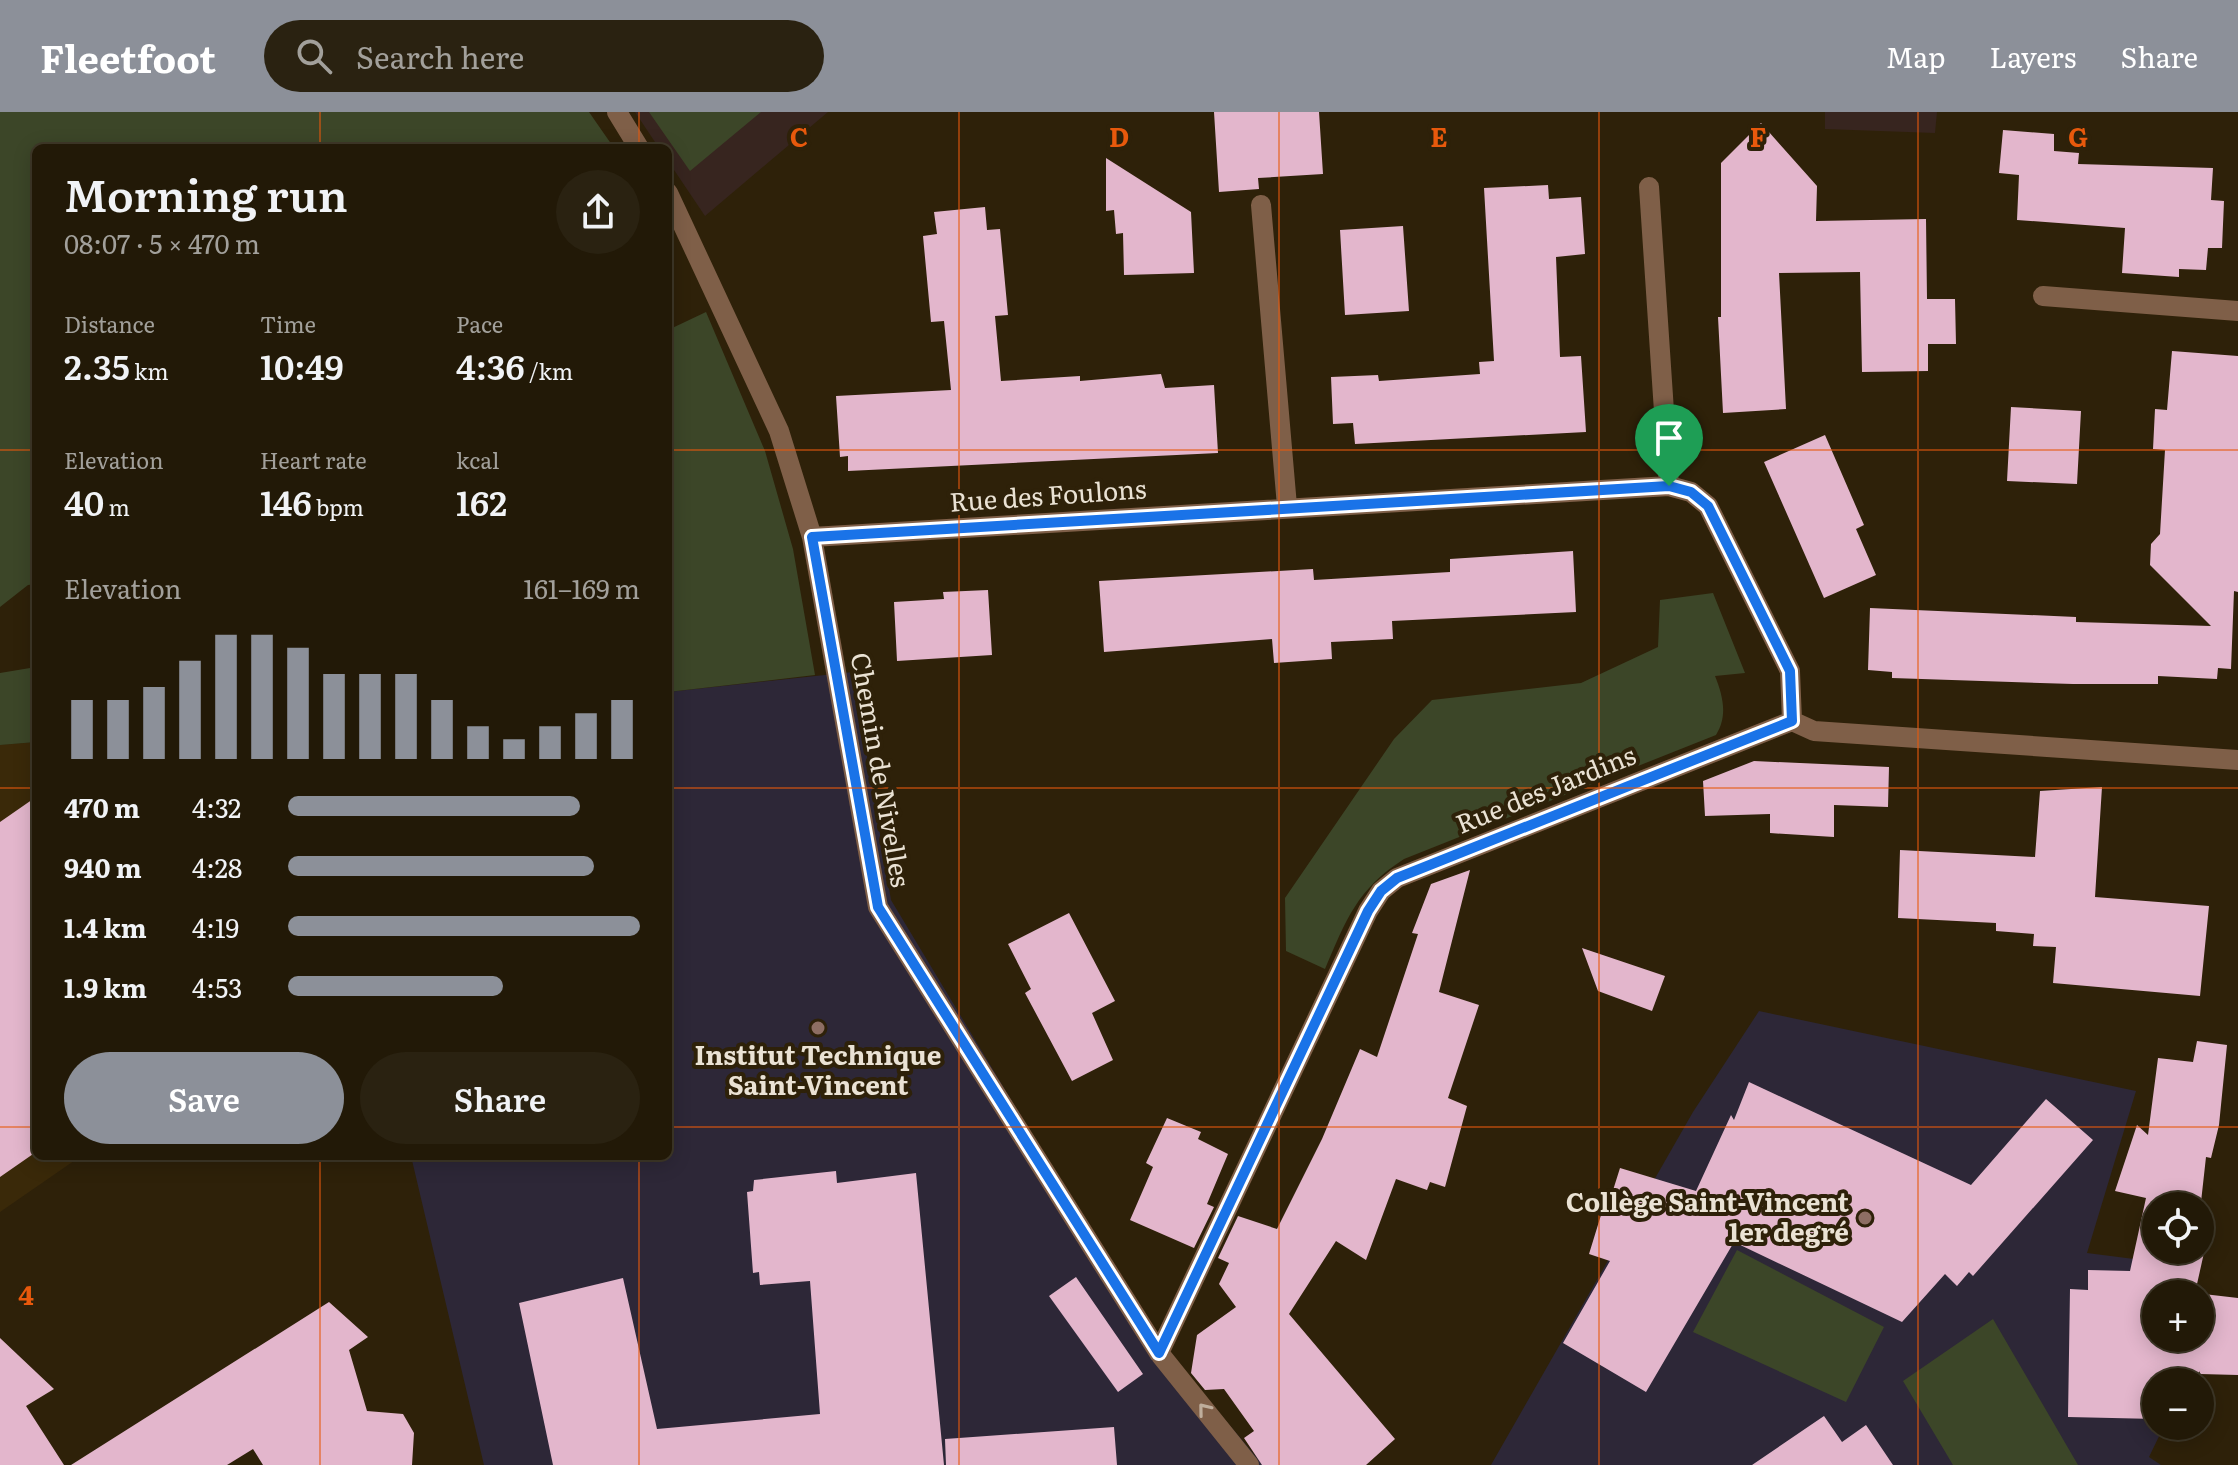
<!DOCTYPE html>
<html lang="en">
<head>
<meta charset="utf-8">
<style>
	:root { --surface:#221907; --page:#2a2211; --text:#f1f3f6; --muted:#a2a09b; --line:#3f3828; --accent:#8c9099 }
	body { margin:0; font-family:Literata,serif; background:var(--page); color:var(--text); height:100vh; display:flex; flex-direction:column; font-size:30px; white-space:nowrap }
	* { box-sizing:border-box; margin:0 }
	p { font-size:26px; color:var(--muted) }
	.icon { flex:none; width:44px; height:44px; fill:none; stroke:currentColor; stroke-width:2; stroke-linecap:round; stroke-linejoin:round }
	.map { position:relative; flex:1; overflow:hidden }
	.sheet { position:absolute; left:32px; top:32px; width:640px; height:1016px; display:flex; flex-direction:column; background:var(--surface); border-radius:12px; box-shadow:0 4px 20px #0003,0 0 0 2px var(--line) }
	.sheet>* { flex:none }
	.controls { position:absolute; left:2142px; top:1080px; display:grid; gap:16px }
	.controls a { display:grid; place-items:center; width:72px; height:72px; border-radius:50%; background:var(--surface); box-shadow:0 4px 20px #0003,0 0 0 2px var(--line); font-size:40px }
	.pin { position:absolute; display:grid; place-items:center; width:68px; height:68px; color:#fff; margin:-82px -34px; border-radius:50% 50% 50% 0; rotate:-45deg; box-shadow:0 0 8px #0007 }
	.pin .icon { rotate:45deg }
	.round { display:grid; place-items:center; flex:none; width:84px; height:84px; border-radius:42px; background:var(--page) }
	.head { display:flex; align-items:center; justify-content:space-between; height:136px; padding:0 32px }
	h1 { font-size:44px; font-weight:600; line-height:60px }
	.stats { display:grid; grid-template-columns:repeat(3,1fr); gap:12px; height:136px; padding:8px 32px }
	.stats div { display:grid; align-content:center }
	.stats b { font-size:34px; font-weight:600 }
	.stats small { font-size:22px; font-weight:400 }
	.stats p { font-size:22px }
	.chart { height:224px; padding:16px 32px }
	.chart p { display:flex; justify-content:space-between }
	.chart svg { width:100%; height:144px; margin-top:8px; stroke:var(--accent); stroke-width:6 }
	.cta { display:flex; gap:16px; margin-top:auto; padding:16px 32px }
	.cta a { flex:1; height:92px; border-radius:48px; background:var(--accent); color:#fff; font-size:32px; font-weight:600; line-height:92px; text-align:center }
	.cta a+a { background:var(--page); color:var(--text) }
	ul { padding:0 32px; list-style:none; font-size:26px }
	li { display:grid; grid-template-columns:128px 96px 1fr; align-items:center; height:60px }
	li i { height:20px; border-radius:10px; background:var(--accent) }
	header { display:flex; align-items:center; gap:48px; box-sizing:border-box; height:112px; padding:0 40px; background:var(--accent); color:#fff }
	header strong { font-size:38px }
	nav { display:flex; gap:44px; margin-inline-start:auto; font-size:28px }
	.search { width:560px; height:72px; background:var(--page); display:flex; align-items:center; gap:20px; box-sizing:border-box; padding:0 28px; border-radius:44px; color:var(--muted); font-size:30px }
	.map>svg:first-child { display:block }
	.commercial { fill:#37251f }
	.built { fill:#3a2909 }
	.education { fill:#2d2737 }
	.green { fill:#3c4628 }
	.building { fill:#e3b6cc; fill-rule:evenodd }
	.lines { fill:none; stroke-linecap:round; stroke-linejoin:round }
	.street { stroke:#7f5f48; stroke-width:20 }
	.oneway { stroke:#bfae9c }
	.route-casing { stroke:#fff; stroke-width:16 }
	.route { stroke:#1a73e8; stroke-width:10 }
	.grid { fill:none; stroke:#e8590c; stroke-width:2; stroke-opacity:0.55 }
	.education-dot { fill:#8d6e63; stroke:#2e2109; stroke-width:3 }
	.labels { text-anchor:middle; stroke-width:8; stroke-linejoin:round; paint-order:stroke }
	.street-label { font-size:26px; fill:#eae2d4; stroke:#2e2109 }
	.poi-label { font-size:26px; font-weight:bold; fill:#eae2d4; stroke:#2e2109 }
	.grid-label { font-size:26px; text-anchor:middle; font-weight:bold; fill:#e8590c; stroke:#2e2109; stroke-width:8; stroke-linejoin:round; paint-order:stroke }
</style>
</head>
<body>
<header>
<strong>Fleetfoot</strong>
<div class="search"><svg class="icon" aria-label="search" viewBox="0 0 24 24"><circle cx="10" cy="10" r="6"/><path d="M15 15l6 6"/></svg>Search here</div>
<nav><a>Map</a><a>Layers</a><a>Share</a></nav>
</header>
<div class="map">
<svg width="2238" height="1353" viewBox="0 0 2238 1353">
	<rect width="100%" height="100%" fill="#2e2109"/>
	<path class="commercial" d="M 635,0 L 828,0 L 705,104 L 668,49 L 668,36 L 659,36 Z
		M 1825,0 L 1937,0 L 1935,21 L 1825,17 Z"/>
	<path class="built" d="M 36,630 L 36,1044 L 81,1044 L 0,1100 L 0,633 Z"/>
	<path class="education" d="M 853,560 L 891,788 L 1149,1217 L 1263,1353 L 484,1353 L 411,1044 L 668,1044 L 668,580 Z
		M 1759,899 L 2136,979 L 2087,1141 L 2189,1154 L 2156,1182 L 2156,1314 L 2164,1314 L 2149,1345 L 2161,1353 L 1491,1353 L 1693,1000 Z"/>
	<path class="green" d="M 0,0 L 589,0 L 614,36 L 36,36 L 36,472 L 28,473 L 0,495 Z
		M 649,0 L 761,0 L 690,59 Z
		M 706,200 L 765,339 L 793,437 L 815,563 L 668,580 L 668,218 Z
		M 1713,481 L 1745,561 L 1715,564 C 1723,584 1728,604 1716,623 L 1404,747 C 1357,777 1346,808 1325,857 L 1286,839 L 1285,786 L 1394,627 L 1432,588 L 1581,571 L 1658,535 L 1660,488 Z
		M 36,555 L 36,630 L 0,633 L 0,561 Z
		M 1737,1138 L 1884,1215 L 1846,1290 L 1693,1220 Z
		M 1993,1207 L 2078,1353 L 1953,1353 L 1903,1269 Z"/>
	<path class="building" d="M 1214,0 L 1319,0 L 1323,62 L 1258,66 L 1259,77 L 1219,80 Z
		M 1761,11 L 1817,74 L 1816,109 L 1926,107 L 1927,187 L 1955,187 L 1956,232 L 1928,232 L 1928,259 L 1862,260 L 1860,160 L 1779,161 L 1786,297 L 1723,301 L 1718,205 L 1721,205 L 1721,51 Z
		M 2003,18 L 2054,22 L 2054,39 L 2079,41 L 2078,52 L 2213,56 L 2211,88 L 2224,89 L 2222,136 L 2208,136 L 2206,158 L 2179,157 L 2179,165 L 2122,161 L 2125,116 L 2017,108 L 2019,63 L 1999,61 Z
		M 1106,46 L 1191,100 L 1194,161 L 1124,163 L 1123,121 L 1116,122 L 1114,98 L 1106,99 Z
		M 1548,73 L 1549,87 L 1581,85 L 1585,142 L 1556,145 L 1560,245 L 1581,244 L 1586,320 L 1355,332 L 1353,311 L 1333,312 L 1331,265 L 1378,263 L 1379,269 L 1480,262 L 1479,250 L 1494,249 L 1484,76 Z
		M 985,95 L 987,118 L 1000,117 L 1008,203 L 995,204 L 1001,269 L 1080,264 L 1080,269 L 1161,262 L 1165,276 L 1214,273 L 1218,341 L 848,359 L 848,344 L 840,345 L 836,284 L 951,278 L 944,209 L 931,210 L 923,124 L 937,122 L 934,100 Z
		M 1403,114 L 1409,199 L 1345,203 L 1340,118 Z
		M 2172,239 L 2238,244 L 2238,480 L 2234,479 L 2231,557 L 2218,556 L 2217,567 L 2158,564 L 2158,572 L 2073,572 L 1892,566 L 1892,560 L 1868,558 L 1870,496 L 2076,505 L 2076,510 L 2211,514 L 2150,453 L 2151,432 L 2160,422 L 2165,338 L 2153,337 L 2155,297 L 2167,298 Z
		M 2011,295 L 2081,299 L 2077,372 L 2007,369 Z
		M 1825,323 L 1864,413 L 1856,417 L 1876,463 L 1824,486 L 1764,350 Z
		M 1573,439 L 1576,500 L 1392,509 L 1393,527 L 1331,530 L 1332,547 L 1274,551 L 1272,527 L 1104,540 L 1099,469 L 1313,457 L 1314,468 L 1450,460 L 1450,447 Z
		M 988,478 L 992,543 L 897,549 L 894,490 L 944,487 L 943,480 Z
		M 1754,649 L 1889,655 L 1888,695 L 1834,693 L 1834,725 L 1770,721 L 1770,702 L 1705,704 L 1703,669 Z
		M 2102,675 L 2095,785 L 2209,794 L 2200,884 L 2053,871 L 2056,835 L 2033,834 L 2034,822 L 1996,819 L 1996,811 L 1898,806 L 1900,738 L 2035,745 L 2040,679 Z
		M 36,685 L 36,1040 L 0,1065 L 0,710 Z
		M 1470,758 L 1439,880 L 1479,893 L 1448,986 L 1467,994 L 1445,1075 L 1430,1070 L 1427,1078 L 1396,1067 L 1366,1148 L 1336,1129 L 1289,1202 L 1395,1327 L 1366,1353 L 1262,1353 L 1244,1326 L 1254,1319 L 1224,1277 L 1205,1278 L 1191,1261 L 1197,1223 L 1236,1195 L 1219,1172 L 1229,1151 L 1218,1146 L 1238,1104 L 1277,1117 L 1322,1027 L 1360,937 L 1377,945 L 1418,822 L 1412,821 L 1431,772 Z
		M 1069,801 L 1115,889 L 1092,901 L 1113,948 L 1072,969 L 1025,881 L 1031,877 L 1008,832 Z
		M 1582,836 L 1665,864 L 1652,899 L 1598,879 Z
		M 2197,929 L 2227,933 L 2219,1013 L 2211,1046 L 2206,1045 L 2200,1099 L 2200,1094 L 2156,1094 L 2156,1138 L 2200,1138 L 2200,1112 L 2210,1114 L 2195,1181 L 2238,1186 L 2238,1263 L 2200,1262 L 2200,1259 L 2194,1270 L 2156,1270 L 2156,1307 L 2068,1305 L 2070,1177 L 2088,1178 L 2088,1158 L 2130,1159 L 2146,1086 L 2115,1079 L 2137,1013 L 2148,1023 L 2158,946 L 2193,950 ZM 2156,1182 L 2200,1182 L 2200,1226 L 2156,1226 Z
		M 1749,970 L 1971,1073 L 2046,987 L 2093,1028 L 1973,1164 L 1969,1160 L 1957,1174 L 1945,1162 L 1902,1210 L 1734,1130 L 1646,1280 L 1563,1231 L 1610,1149 L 1589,1142 L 1605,1090 L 1609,1091 L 1620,1056 L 1696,1079 L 1731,1003 L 1734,1008 Z
		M 1167,1006 L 1201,1020 L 1198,1027 L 1228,1042 L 1207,1092 L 1214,1095 L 1194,1136 L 1130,1108 L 1153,1055 L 1146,1051 Z
		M 836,1059 L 837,1071 L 916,1061 L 944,1353 L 553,1353 L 519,1191 L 623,1166 L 657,1317 L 820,1302 L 810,1169 L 760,1173 L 759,1160 L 753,1161 L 747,1080 L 753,1079 L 754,1068 Z
		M 1076,1165 L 1143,1262 L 1118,1280 L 1049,1184 Z
		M 329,1190 L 368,1225 L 349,1238 L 367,1299 L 403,1302 L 414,1321 L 412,1353 L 263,1353 L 253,1337 L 227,1353 L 71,1353 Z
		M 0,1226 L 54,1277 L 26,1294 L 64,1353 L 0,1353 Z
		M 1824,1304 L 1842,1330 L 1866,1313 L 1893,1353 L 1752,1353 Z
		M 1114,1315 L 1117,1353 L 946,1353 L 945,1327 Z"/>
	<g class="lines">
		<path class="street" d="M 617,0 L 639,36
			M 1649,75 L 1669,374
			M 668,81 L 779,319 L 812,425 L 878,795 L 1159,1241 L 1249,1353
			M 1261,93 L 1287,394
			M 2043,184 L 2238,199
			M 812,425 L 1669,374 L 1691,380 L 1708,394 L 1790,559 L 1792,609
			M 1159,1241 L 1368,799 L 1381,779 L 1397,766 L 1792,609 L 1814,619 L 2238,648"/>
	</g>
	<defs><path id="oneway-chevron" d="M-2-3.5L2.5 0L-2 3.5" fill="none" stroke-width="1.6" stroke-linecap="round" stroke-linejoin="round" transform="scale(2)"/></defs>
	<use class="oneway" href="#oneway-chevron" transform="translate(1204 1297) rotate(-129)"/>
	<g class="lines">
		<g class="route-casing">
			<path id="route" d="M 1669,374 L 1691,380 L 1708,394 L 1790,559 L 1792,609 L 1397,766 L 1381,779 L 1368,799 L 1159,1241 L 878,795 L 812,425 Z"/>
		</g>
		<use href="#route" class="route"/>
	</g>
	<path class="grid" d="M 320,0 L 320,36M 639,0 L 639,36M 959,0 L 959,1353M 1279,0 L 1279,1353M 1599,0 L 1599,1353M 1918,0 L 1918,1353M 0,338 L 36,338M 668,338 L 2238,338M 0,676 L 36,676M 668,676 L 2238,676M 0,1015 L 36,1015M 668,1015 L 2238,1015M 320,1044 L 320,1353M 639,1044 L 639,1353"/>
	<g class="education-dot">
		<circle cx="818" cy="916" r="8"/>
		<circle cx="1865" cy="1106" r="8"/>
	</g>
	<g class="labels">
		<g class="street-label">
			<text transform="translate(1048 384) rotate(-4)" y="9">Rue des Foulons</text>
			<text transform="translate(880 658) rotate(80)" y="9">Chemin de Nivelles</text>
			<text transform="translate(1546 678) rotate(-22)" y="9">Rue des Jardins</text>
		</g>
		<g class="poi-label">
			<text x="818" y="953">Institut Technique<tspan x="818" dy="30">Saint-Vincent</tspan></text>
			<text x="1849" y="1100" text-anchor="end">Collège Saint-Vincent<tspan x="1849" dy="30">1er degré</tspan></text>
		</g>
	</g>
	<g class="grid-label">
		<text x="799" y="35">C</text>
		<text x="1119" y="35">D</text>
		<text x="1439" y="35">E</text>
		<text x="1758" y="35">F</text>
		<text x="2078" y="35">G</text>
		<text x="26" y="1193">4</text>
	</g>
</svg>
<div class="controls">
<a><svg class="icon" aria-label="locate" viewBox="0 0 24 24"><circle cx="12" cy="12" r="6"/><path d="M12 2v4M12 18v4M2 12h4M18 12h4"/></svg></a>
<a>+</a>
<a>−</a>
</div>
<div class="pin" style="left:1669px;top:374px;background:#1e9e55"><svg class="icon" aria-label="arrive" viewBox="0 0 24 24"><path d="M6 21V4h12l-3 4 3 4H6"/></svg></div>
<section class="sheet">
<div class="head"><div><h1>Morning run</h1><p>08:07 · 5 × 470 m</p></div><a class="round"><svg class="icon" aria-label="share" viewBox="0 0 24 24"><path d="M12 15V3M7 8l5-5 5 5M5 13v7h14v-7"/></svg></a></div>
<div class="stats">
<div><p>Distance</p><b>2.35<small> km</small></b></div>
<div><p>Time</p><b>10:49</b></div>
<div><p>Pace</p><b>4:36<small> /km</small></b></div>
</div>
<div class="stats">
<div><p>Elevation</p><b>40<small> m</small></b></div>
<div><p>Heart rate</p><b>146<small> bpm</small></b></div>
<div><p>kcal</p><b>162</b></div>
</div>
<div class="chart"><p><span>Elevation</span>161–169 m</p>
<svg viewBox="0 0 160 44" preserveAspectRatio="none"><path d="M5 44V26M15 44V26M25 44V22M35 44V14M45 44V6M55 44V6M65 44V10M75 44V18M85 44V18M95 44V18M105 44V26M115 44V34M125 44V38M135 44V34M145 44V30M155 44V26"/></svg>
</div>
<ul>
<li><b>470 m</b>4:32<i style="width:83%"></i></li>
<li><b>940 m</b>4:28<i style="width:87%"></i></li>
<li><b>1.4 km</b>4:19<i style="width:100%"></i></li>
<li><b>1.9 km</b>4:53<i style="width:61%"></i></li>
</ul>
<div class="cta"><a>Save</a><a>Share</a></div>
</section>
</div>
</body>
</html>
